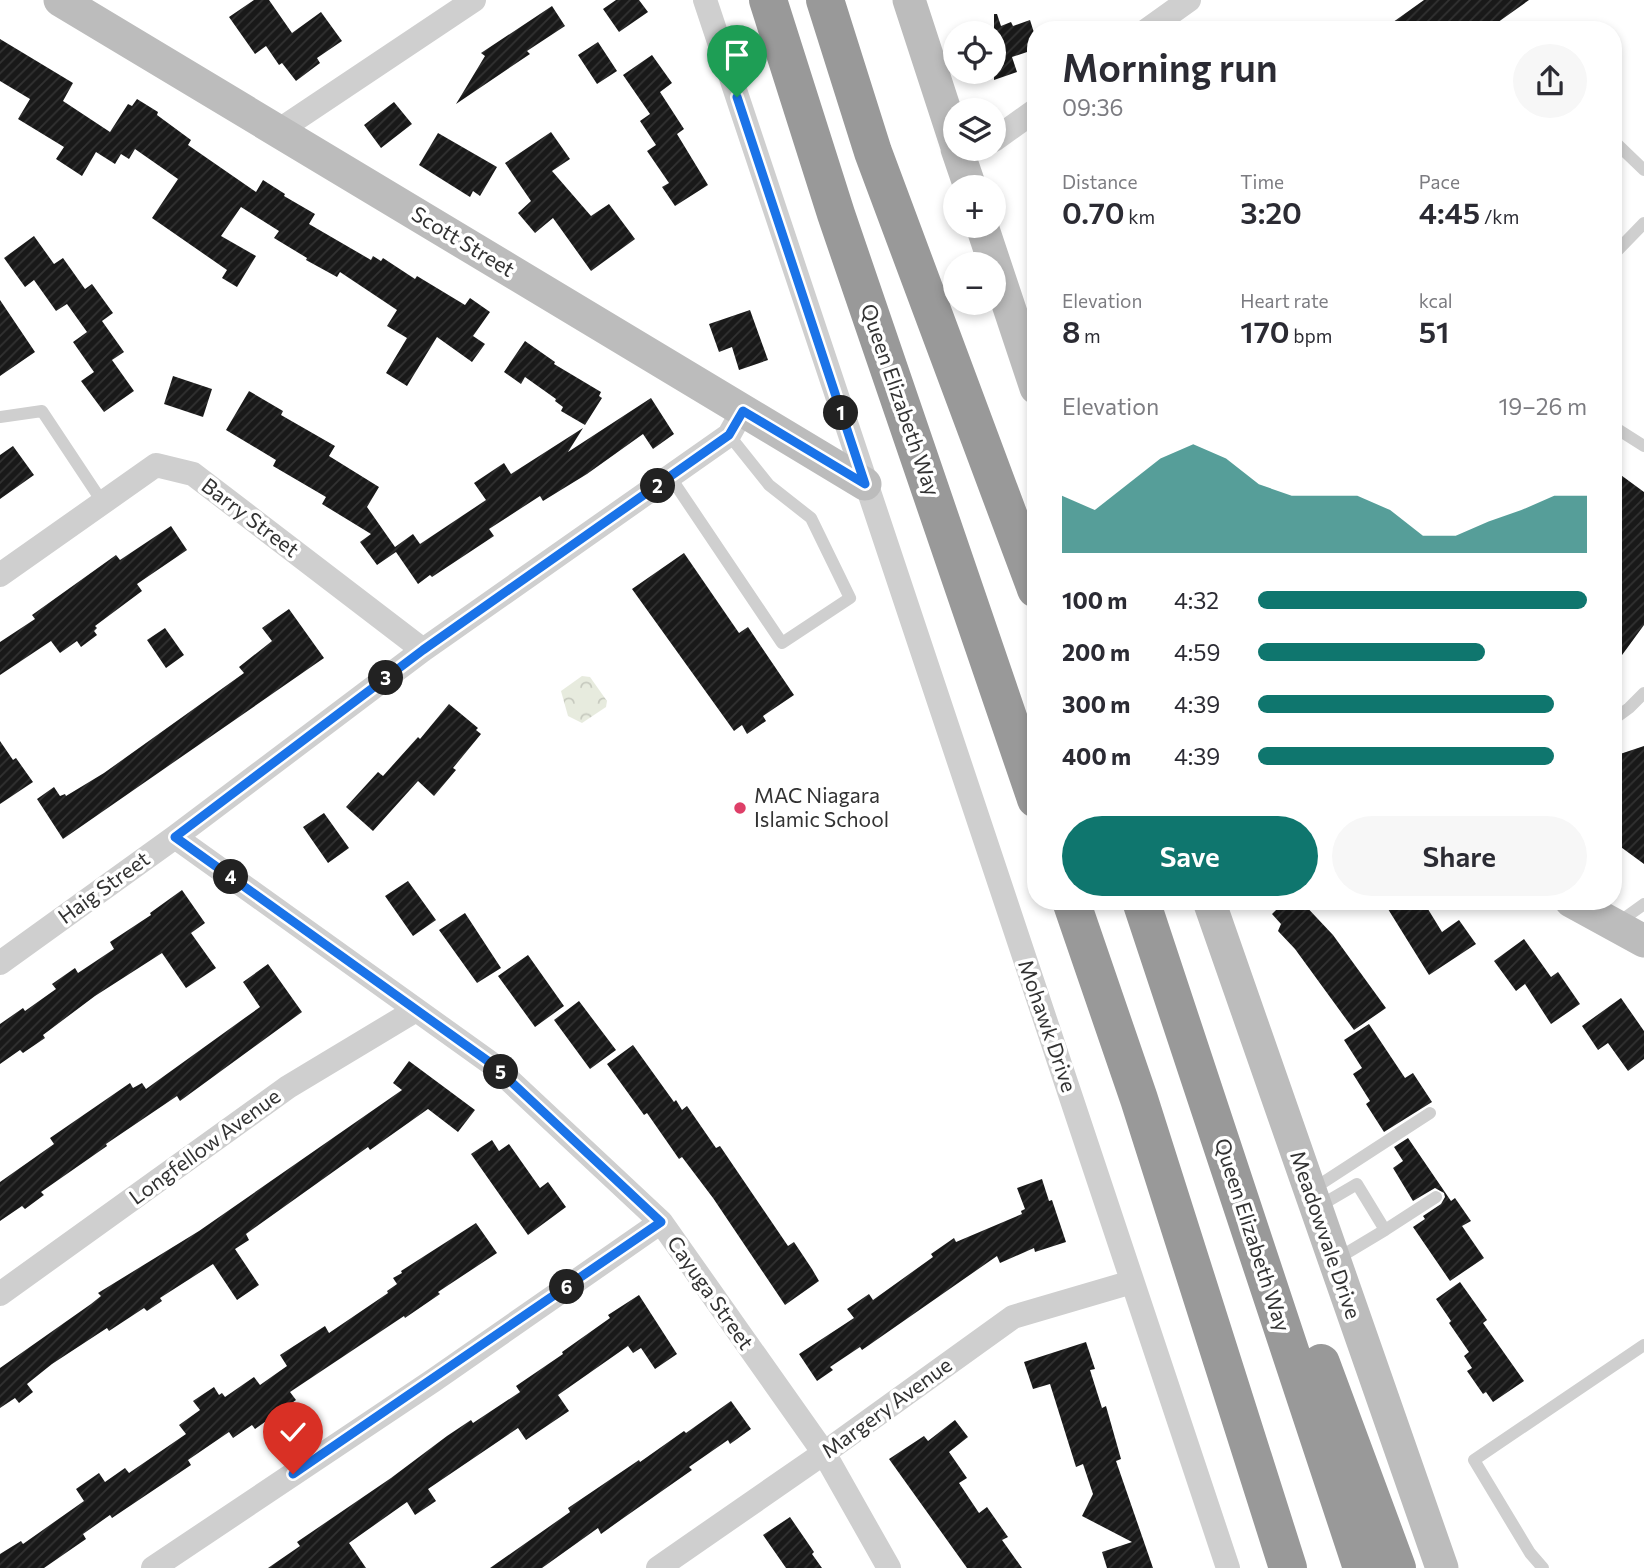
<!DOCTYPE html>
<html lang="en">
<head>
<meta charset="utf-8">
<style>
	:root { --surface:#fff; --page:#f7f7f7; --text:#2b2b33; --muted:#7c7c81; --accent:#0f766e }
	body { margin:0; font-family:Commissioner,sans-serif; background:var(--page); color:var(--text); height:100vh; display:flex; flex-direction:column; font-size:26px; white-space:nowrap }
	* { box-sizing:border-box; margin:0 }
	p { font-size:23px; color:var(--muted) }
	.icon { flex:none; width:38px; height:38px; fill:none; stroke:currentColor; stroke-width:2; stroke-linecap:round; stroke-linejoin:round }
	.map { position:relative; flex:1; overflow:hidden }
	.side { position:absolute; left:1027px; top:21px; width:595px; height:889px; display:flex; flex-direction:column; background:var(--surface); border-radius:28px; box-shadow:0 4px 10px #0003 }
	.side>* { flex:none }
	.fabs { position:absolute; left:943px; top:21px; display:grid; gap:14px }
	.fabs a { display:grid; place-items:center; width:63px; height:63px; border-radius:50%; background:var(--surface); box-shadow:0 4px 10px #0003; font-size:35px }
	.pin { position:absolute; display:grid; place-items:center; width:60px; height:60px; color:#fff; margin:-72px -30px; border-radius:50% 50% 50% 0; rotate:-45deg; box-shadow:0 0 7px #0007 }
	.pin .icon { rotate:45deg }
	.km { position:absolute; width:35px; height:35px; margin:-18px; border-radius:50%; background:#222; color:#fff; font-size:19px; line-height:35px; text-align:center }
	.round { display:grid; place-items:center; flex:none; width:74px; height:74px; border-radius:37px; background:var(--page) }
	.head { display:flex; align-items:center; justify-content:space-between; height:119px; padding:0 35px }
	h1 { font-size:38px; font-weight:600; line-height:52px }
	.stats { display:grid; grid-template-columns:repeat(3,1fr); gap:10px; height:119px; padding:7px 35px }
	.stats div { display:grid; align-content:center }
	.stats b { font-size:30px; font-weight:600 }
	.stats small { font-size:19px; font-weight:400 }
	.stats p { font-size:19px }
	.chart { height:196px; padding:14px 35px }
	.chart p { display:flex; justify-content:space-between }
	.chart svg { width:100%; height:126px; margin-top:7px; fill:var(--accent); opacity:.7 }
	.action { display:flex; gap:14px; margin-top:auto; padding:14px 35px }
	.action a { flex:1; height:80px; border-radius:42px; background:var(--accent); color:#fff; font-size:28px; font-weight:600; line-height:80px; text-align:center }
	.action a+a { background:var(--page); color:var(--text) }
	ul { padding:0 35px; list-style:none; font-size:23px }
	li { display:grid; grid-template-columns:112px 84px 1fr; align-items:center; height:52px }
	li i { height:18px; border-radius:9px; background:var(--accent) }
	.map>svg:first-child { display:block }
	.park { fill:url(#park-crowns) }
	.building { fill:url(#building-hatch) }
	.lines { fill:none; stroke-linecap:round; stroke-linejoin:round }
	.lane { stroke:#cfcfcf; stroke-width:12 }
	.street { stroke:#cfcfcf; stroke-width:24 }
	.secondary { stroke:#bcbcbc; stroke-width:33 }
	.highway { stroke:#999; stroke-width:38 }
	.route-casing { stroke:#fff; stroke-width:14 }
	.route { stroke:#1a73e8; stroke-width:9 }
	.poi-dot { fill:#de3f68; stroke:#fff; stroke-width:2.5 }
	.labels { text-anchor:middle; stroke-width:7; stroke-linejoin:round; paint-order:stroke }
	.street-label { font-size:21px; fill:#323232; stroke:#fff }
	.poi-label { font-size:21px; fill:#323232; stroke:#fff; text-anchor:start }
</style>
</head>
<body>
<div class="map">
<svg width="1644" height="1568" viewBox="0 0 1644 1568">
	<defs>
		<pattern id="park-crowns" width="20" height="18" patternUnits="userSpaceOnUse" patternTransform="scale(1.75)"><rect width="20" height="18" fill="#e7ebde"/><path d="M2 6a3 3 0 1 1 6 0M12 15a3 3 0 1 1 6 0" fill="none" stroke="#c7cabf"/></pattern>
		<pattern id="building-hatch" width="6" height="6" patternUnits="userSpaceOnUse" patternTransform="scale(1.75)"><rect width="6" height="6" fill="#191919"/><path d="M-1 1l2-2M0 6l6-6M5 7l2-2" fill="none" stroke="#323232"/></pattern>
	</defs>
	<rect width="100%" height="100%" fill="#fff"/>
	<path class="park" d="M 582,676 L 590,677 L 607,701 L 606,707 L 582,723 L 568,716 L 561,691 Z"/>
	<path class="building" d="M 254,0 L 269,0 L 292,33 L 321,12 L 342,41 L 317,58 L 320,63 L 296,81 L 282,63 L 279,65 L 266,46 L 255,54 L 229,17 Z
		M 616,0 L 639,0 L 648,12 L 619,32 L 603,9 Z
		M 1424,0 L 1529,0 L 1487,30 L 1382,30 Z
		M 552,6 L 565,26 L 527,51 L 530,54 L 456,104 L 485,56 L 481,53 Z
		M 994,14 L 997,14 L 1001,26 L 1011,22 L 1013,26 L 1030,20 L 1036,39 L 1036,49 L 1012,57 L 1017,72 L 994,80 Z
		M 0,39 L 73,83 L 63,101 L 110,132 L 128,104 L 132,106 L 137,99 L 158,112 L 157,115 L 191,140 L 188,145 L 256,192 L 263,180 L 285,194 L 284,196 L 315,214 L 309,224 L 371,260 L 373,256 L 381,261 L 383,258 L 415,279 L 417,276 L 465,305 L 470,298 L 490,312 L 473,336 L 485,344 L 472,362 L 437,337 L 407,386 L 386,373 L 407,338 L 387,326 L 397,310 L 340,272 L 337,277 L 306,260 L 307,258 L 274,238 L 279,231 L 241,207 L 221,236 L 256,256 L 237,287 L 222,278 L 227,270 L 152,218 L 178,179 L 135,149 L 129,159 L 121,154 L 115,164 L 96,152 L 82,176 L 56,159 L 64,147 L 18,119 L 30,99 L 0,81 Z
		M 598,42 L 617,71 L 597,84 L 578,55 Z
		M 652,55 L 672,83 L 660,92 L 684,129 L 677,134 L 708,185 L 675,206 L 662,187 L 669,183 L 647,151 L 656,145 L 640,121 L 650,114 L 623,75 Z
		M 394,102 L 412,124 L 381,148 L 364,125 Z
		M 551,132 L 570,159 L 552,171 L 591,216 L 609,204 L 635,239 L 591,271 L 553,218 L 535,233 L 518,213 L 531,201 L 505,163 Z
		M 438,133 L 497,167 L 480,196 L 473,191 L 470,197 L 419,165 Z
		M 34,236 L 54,264 L 63,258 L 85,289 L 92,284 L 113,313 L 102,321 L 124,352 L 112,360 L 134,391 L 104,412 L 81,381 L 94,372 L 73,342 L 87,332 L 67,304 L 56,311 L 34,280 L 25,287 L 4,258 Z
		M 0,300 L 35,352 L 0,376 Z
		M 750,310 L 768,360 L 739,370 L 732,347 L 719,352 L 709,324 Z
		M 525,341 L 555,362 L 554,364 L 601,392 L 599,396 L 602,398 L 585,425 L 561,411 L 563,407 L 555,401 L 556,399 L 525,377 L 521,384 L 504,372 Z
		M 173,376 L 212,389 L 203,417 L 164,404 Z
		M 249,391 L 283,411 L 281,415 L 335,446 L 329,456 L 379,487 L 367,507 L 395,547 L 413,534 L 420,544 L 486,500 L 474,483 L 504,463 L 511,474 L 583,428 L 568,452 L 651,398 L 674,434 L 653,449 L 643,434 L 587,474 L 543,501 L 540,496 L 489,529 L 494,536 L 432,577 L 430,575 L 418,584 L 396,552 L 377,565 L 360,542 L 371,534 L 322,504 L 326,497 L 273,466 L 276,460 L 226,430 Z
		M 13,446 L 34,475 L 0,499 L 0,455 Z
		M 1614,470 L 1644,492 L 1644,625 L 1614,666 Z
		M 171,526 L 187,550 L 137,584 L 142,591 L 95,626 L 97,628 L 94,631 L 97,635 L 81,647 L 77,641 L 60,653 L 51,641 L 0,675 L 0,642 L 35,619 L 32,615 L 116,555 L 120,560 Z
		M 684,553 L 739,633 L 748,627 L 794,695 L 763,716 L 766,721 L 747,734 L 742,725 L 734,731 L 632,589 Z
		M 289,609 L 324,658 L 63,839 L 37,799 L 54,787 L 60,796 L 65,794 L 66,796 L 104,773 L 244,673 L 239,667 L 272,641 L 262,628 Z
		M 165,628 L 184,655 L 166,668 L 147,640 Z
		M 449,704 L 478,728 L 476,730 L 481,734 L 453,768 L 456,770 L 434,796 L 418,781 L 373,831 L 346,807 L 378,772 L 383,776 L 418,737 L 420,739 Z
		M 0,741 L 13,760 L 16,758 L 33,782 L 0,804 Z
		M 1644,746 L 1644,864 L 1614,842 L 1614,756 Z
		M 324,813 L 349,848 L 328,863 L 303,827 Z
		M 408,881 L 436,920 L 413,936 L 385,896 Z
		M 182,890 L 205,923 L 191,933 L 216,968 L 186,988 L 162,953 L 95,996 L 43,1035 L 45,1038 L 23,1053 L 20,1050 L 0,1064 L 0,1024 L 23,1008 L 25,1011 L 56,989 L 52,984 L 75,968 L 78,973 L 114,949 L 110,942 L 151,915 L 150,913 Z
		M 1285,901 L 1301,901 L 1333,935 L 1386,1008 L 1354,1030 L 1295,949 L 1278,931 L 1281,924 L 1272,914 Z
		M 1383,901 L 1423,901 L 1442,932 L 1459,920 L 1476,944 L 1429,975 Z
		M 465,913 L 501,968 L 477,983 L 439,930 Z
		M 1524,939 L 1551,977 L 1558,972 L 1580,1004 L 1551,1024 L 1525,984 L 1516,991 L 1494,961 Z
		M 528,955 L 564,1006 L 535,1027 L 498,976 Z
		M 268,964 L 302,1012 L 180,1101 L 177,1096 L 106,1144 L 107,1146 L 41,1192 L 44,1195 L 25,1209 L 22,1206 L 0,1221 L 0,1182 L 54,1144 L 50,1138 L 130,1083 L 133,1088 L 142,1083 L 146,1089 L 260,1007 L 243,982 Z
		M 1621,998 L 1644,1031 L 1644,1059 L 1628,1071 L 1608,1043 L 1598,1050 L 1582,1026 Z
		M 579,1001 L 616,1050 L 590,1069 L 554,1020 Z
		M 1369,1024 L 1405,1078 L 1413,1073 L 1432,1102 L 1384,1132 L 1366,1104 L 1370,1101 L 1353,1074 L 1362,1068 L 1344,1040 Z
		M 633,1045 L 674,1102 L 676,1100 L 682,1110 L 687,1106 L 716,1148 L 720,1146 L 788,1246 L 794,1242 L 812,1269 L 819,1281 L 785,1305 L 713,1198 L 682,1157 L 679,1159 L 647,1113 L 644,1115 L 607,1064 Z
		M 409,1061 L 475,1110 L 458,1132 L 428,1109 L 370,1150 L 368,1147 L 246,1234 L 249,1240 L 235,1249 L 259,1285 L 237,1300 L 213,1264 L 160,1298 L 162,1301 L 147,1311 L 144,1308 L 109,1331 L 107,1328 L 52,1364 L 27,1384 L 33,1392 L 19,1403 L 15,1398 L 0,1408 L 0,1368 L 91,1304 L 101,1296 L 98,1293 L 199,1231 L 402,1090 L 393,1083 Z
		M 1408,1138 L 1451,1201 L 1455,1198 L 1471,1221 L 1462,1226 L 1484,1258 L 1450,1281 L 1413,1227 L 1425,1219 L 1423,1216 L 1441,1204 L 1445,1197 L 1444,1193 L 1435,1188 L 1413,1201 L 1393,1168 L 1403,1161 L 1394,1147 Z
		M 492,1140 L 499,1151 L 509,1144 L 540,1188 L 548,1182 L 566,1207 L 528,1235 L 471,1154 Z
		M 1042,1179 L 1049,1201 L 1052,1200 L 1066,1242 L 1035,1252 L 1034,1248 L 1000,1263 L 997,1256 L 862,1350 L 860,1347 L 830,1367 L 833,1370 L 817,1381 L 799,1354 L 854,1318 L 847,1309 L 869,1294 L 873,1300 L 933,1257 L 931,1254 L 954,1238 L 956,1242 L 1022,1214 L 1021,1211 L 1025,1209 L 1017,1188 Z
		M 476,1223 L 497,1253 L 438,1292 L 440,1294 L 405,1318 L 404,1316 L 290,1392 L 296,1400 L 255,1429 L 252,1425 L 233,1438 L 229,1432 L 188,1460 L 191,1465 L 112,1518 L 110,1515 L 83,1534 L 86,1539 L 44,1568 L 0,1568 L 0,1554 L 21,1541 L 23,1544 L 84,1501 L 76,1489 L 99,1473 L 105,1482 L 125,1468 L 129,1473 L 186,1434 L 179,1425 L 200,1410 L 193,1401 L 214,1387 L 219,1395 L 222,1393 L 225,1397 L 254,1377 L 260,1385 L 287,1366 L 280,1355 L 325,1326 L 329,1333 L 388,1293 L 387,1291 L 397,1284 L 393,1278 L 402,1273 L 401,1271 Z
		M 1460,1282 L 1487,1320 L 1483,1323 L 1524,1381 L 1493,1402 L 1486,1392 L 1483,1394 L 1467,1371 L 1472,1368 L 1464,1356 L 1469,1352 L 1449,1323 L 1451,1321 L 1436,1299 Z
		M 639,1295 L 677,1354 L 655,1369 L 641,1348 L 633,1353 L 628,1346 L 558,1395 L 569,1411 L 526,1440 L 518,1428 L 428,1489 L 436,1501 L 415,1515 L 407,1502 L 349,1543 L 366,1568 L 268,1568 L 300,1546 L 297,1542 L 391,1478 L 447,1436 L 471,1420 L 473,1423 L 520,1392 L 516,1386 L 563,1354 L 562,1352 L 610,1318 L 608,1315 Z
		M 1086,1342 L 1095,1369 L 1090,1370 L 1102,1408 L 1106,1406 L 1121,1459 L 1116,1461 L 1153,1568 L 1107,1568 L 1102,1552 L 1132,1542 L 1082,1516 L 1093,1494 L 1083,1464 L 1076,1467 L 1050,1384 L 1033,1389 L 1024,1362 Z
		M 731,1401 L 751,1429 L 730,1444 L 728,1440 L 689,1467 L 692,1470 L 622,1519 L 601,1534 L 598,1528 L 542,1568 L 490,1568 L 570,1512 L 568,1508 L 639,1460 L 640,1462 L 684,1431 L 686,1433 Z
		M 955,1420 L 968,1437 L 949,1452 L 967,1478 L 959,1483 L 979,1513 L 987,1507 L 1008,1537 L 1002,1540 L 1022,1568 L 967,1568 L 889,1459 L 924,1436 L 928,1441 Z
		M 790,1517 L 814,1552 L 812,1554 L 822,1568 L 786,1568 L 763,1535 Z"/>
	<g class="lines">
		<path class="lane" d="M 1614,144 L 1618,145 L 1644,170
			M 1614,254 L 1644,223
			M 0,417 L 42,411 L 103,503
			M 1614,427 L 1644,446
			M 671,478 L 782,643 L 850,598 L 811,518 L 769,485 L 729,435
			M 1614,719 L 1629,708 L 1644,693
			M 1619,922 L 1644,904
			M 1313,1189 L 1430,1113
			M 1316,1208 L 1357,1184 L 1385,1230 L 1335,1260
			M 1385,1230 L 1436,1197
			M 1543,1568 L 1530,1553 L 1474,1460 L 1644,1345"/>
		<path class="street" d="M 705,0 L 1228,1568
			M 1147,30 L 1189,0
			M 278,131 L 474,0
			M 994,140 L 1036,110
			M 0,575 L 156,465 L 193,474 L 423,650
			M 175,837 L 492,1064 L 661,1222 L 824,1453 L 889,1568
			M 0,963 L 175,837 L 423,650 L 729,435 L 743,410
			M 0,1294 L 288,1087 L 416,1010
			M 153,1568 L 434,1380 L 661,1222
			M 658,1568 L 824,1453 L 1013,1317 L 1132,1282"/>
		<path class="secondary" d="M 60,0 L 865,484
			M 909,0 L 956,144
			M 957,149 L 970,187
			M 982,226 L 1036,388
			M 1209,901 L 1442,1568
			M 1571,901 L 1644,941"/>
		<path class="highway" d="M 768,0 L 836,214 L 1036,799
			M 825,0 L 873,152 L 1036,589
			M 1071,901 L 1139,1099 L 1288,1568
			M 1141,901 L 1362,1568
			M 1321,1363 L 1397,1568"/>
	</g>
	<g class="lines">
		<g class="route-casing">
			<path id="route" d="M 293,1474 L 661,1222 L 492,1064 L 175,837 L 423,650 L 729,435 L 743,411 L 865,484 L 737,97"/>
		</g>
		<use href="#route" class="route"/>
	</g>
	<circle class="poi-dot" cx="740" cy="808" r="7"/>
	<g class="labels">
		<g class="street-label">
			<text transform="translate(463 242) rotate(31)" y="7">Scott Street</text>
			<text transform="translate(900 400) rotate(71)" y="7">Queen Elizabeth Way</text>
			<text transform="translate(250 518) rotate(37)" y="7">Barry Street</text>
			<text transform="translate(104 888) rotate(-36)" y="7">Haig Street</text>
			<text transform="translate(1047 1026) rotate(71)" y="7">Mohawk Drive</text>
			<text transform="translate(205 1147) rotate(-36)" y="7">Longfellow Avenue</text>
			<text transform="translate(1252 1235) rotate(72)" y="7">Queen Elizabeth Way</text>
			<text transform="translate(1325 1235) rotate(71)" y="7">Meadowvale Drive</text>
			<text transform="translate(710 1293) rotate(55)" y="7">Cayuga Street</text>
			<text transform="translate(887 1408) rotate(-36)" y="7">Margery Avenue</text>
		</g>
		<g class="poi-label">
			<text x="754" y="803">MAC Niagara<tspan x="754" dy="24">Islamic School</tspan></text>
		</g>
	</g>
</svg>
<div class="fabs">
<a><svg class="icon" aria-label="locate" viewBox="0 0 24 24"><circle cx="12" cy="12" r="6"/><path d="M12 2v4M12 18v4M2 12h4M18 12h4"/></svg></a>
<a><svg class="icon" aria-label="layers" viewBox="0 0 24 24"><path d="M12 4l9 5-9 5-9-5zM3 14l9 5 9-5"/></svg></a>
<a>+</a>
<a>−</a>
</div>
<div class="pin" style="left:737px;top:97px;background:#1e9e55"><svg class="icon" aria-label="arrive" viewBox="0 0 24 24"><path d="M6 21V4h12l-3 4 3 4H6"/></svg></div>
<div class="pin" style="left:293px;top:1474px;background:#d93025"><svg class="icon" aria-label="check" viewBox="0 0 24 24"><path d="M5 12l5 5 9-10"/></svg></div>
<b class="km" style="left:841px;top:413px">1</b>
<b class="km" style="left:658px;top:486px">2</b>
<b class="km" style="left:386px;top:678px">3</b>
<b class="km" style="left:231px;top:877px">4</b>
<b class="km" style="left:501px;top:1072px">5</b>
<b class="km" style="left:567px;top:1287px">6</b>
<section class="side">
<div class="head"><div><h1>Morning run</h1><p>09:36</p></div><a class="round"><svg class="icon" aria-label="share" viewBox="0 0 24 24"><path d="M12 15V3M7 8l5-5 5 5M5 13v7h14v-7"/></svg></a></div>
<div class="stats">
<div><p>Distance</p><b>0.70<small> km</small></b></div>
<div><p>Time</p><b>3:20</b></div>
<div><p>Pace</p><b>4:45<small> /km</small></b></div>
</div>
<div class="stats">
<div><p>Elevation</p><b>8<small> m</small></b></div>
<div><p>Heart rate</p><b>170<small> bpm</small></b></div>
<div><p>kcal</p><b>51</b></div>
</div>
<div class="chart"><p><span>Elevation</span>19–26 m</p>
<svg viewBox="0 0 160 44" preserveAspectRatio="none"><path d="M0 44V24L10 29L20 20L30 11L40 6L50 11L60 20L70 24L80 24L90 24L100 29L110 38L120 38L130 33L140 29L150 24L160 24V44z"/></svg>
</div>
<ul>
<li><b>100 m</b>4:32<i style="width:100%"></i></li>
<li><b>200 m</b>4:59<i style="width:69%"></i></li>
<li><b>300 m</b>4:39<i style="width:90%"></i></li>
<li><b>400 m</b>4:39<i style="width:90%"></i></li>
</ul>
<div class="action"><a>Save</a><a>Share</a></div>
</section>
</div>
</body>
</html>
